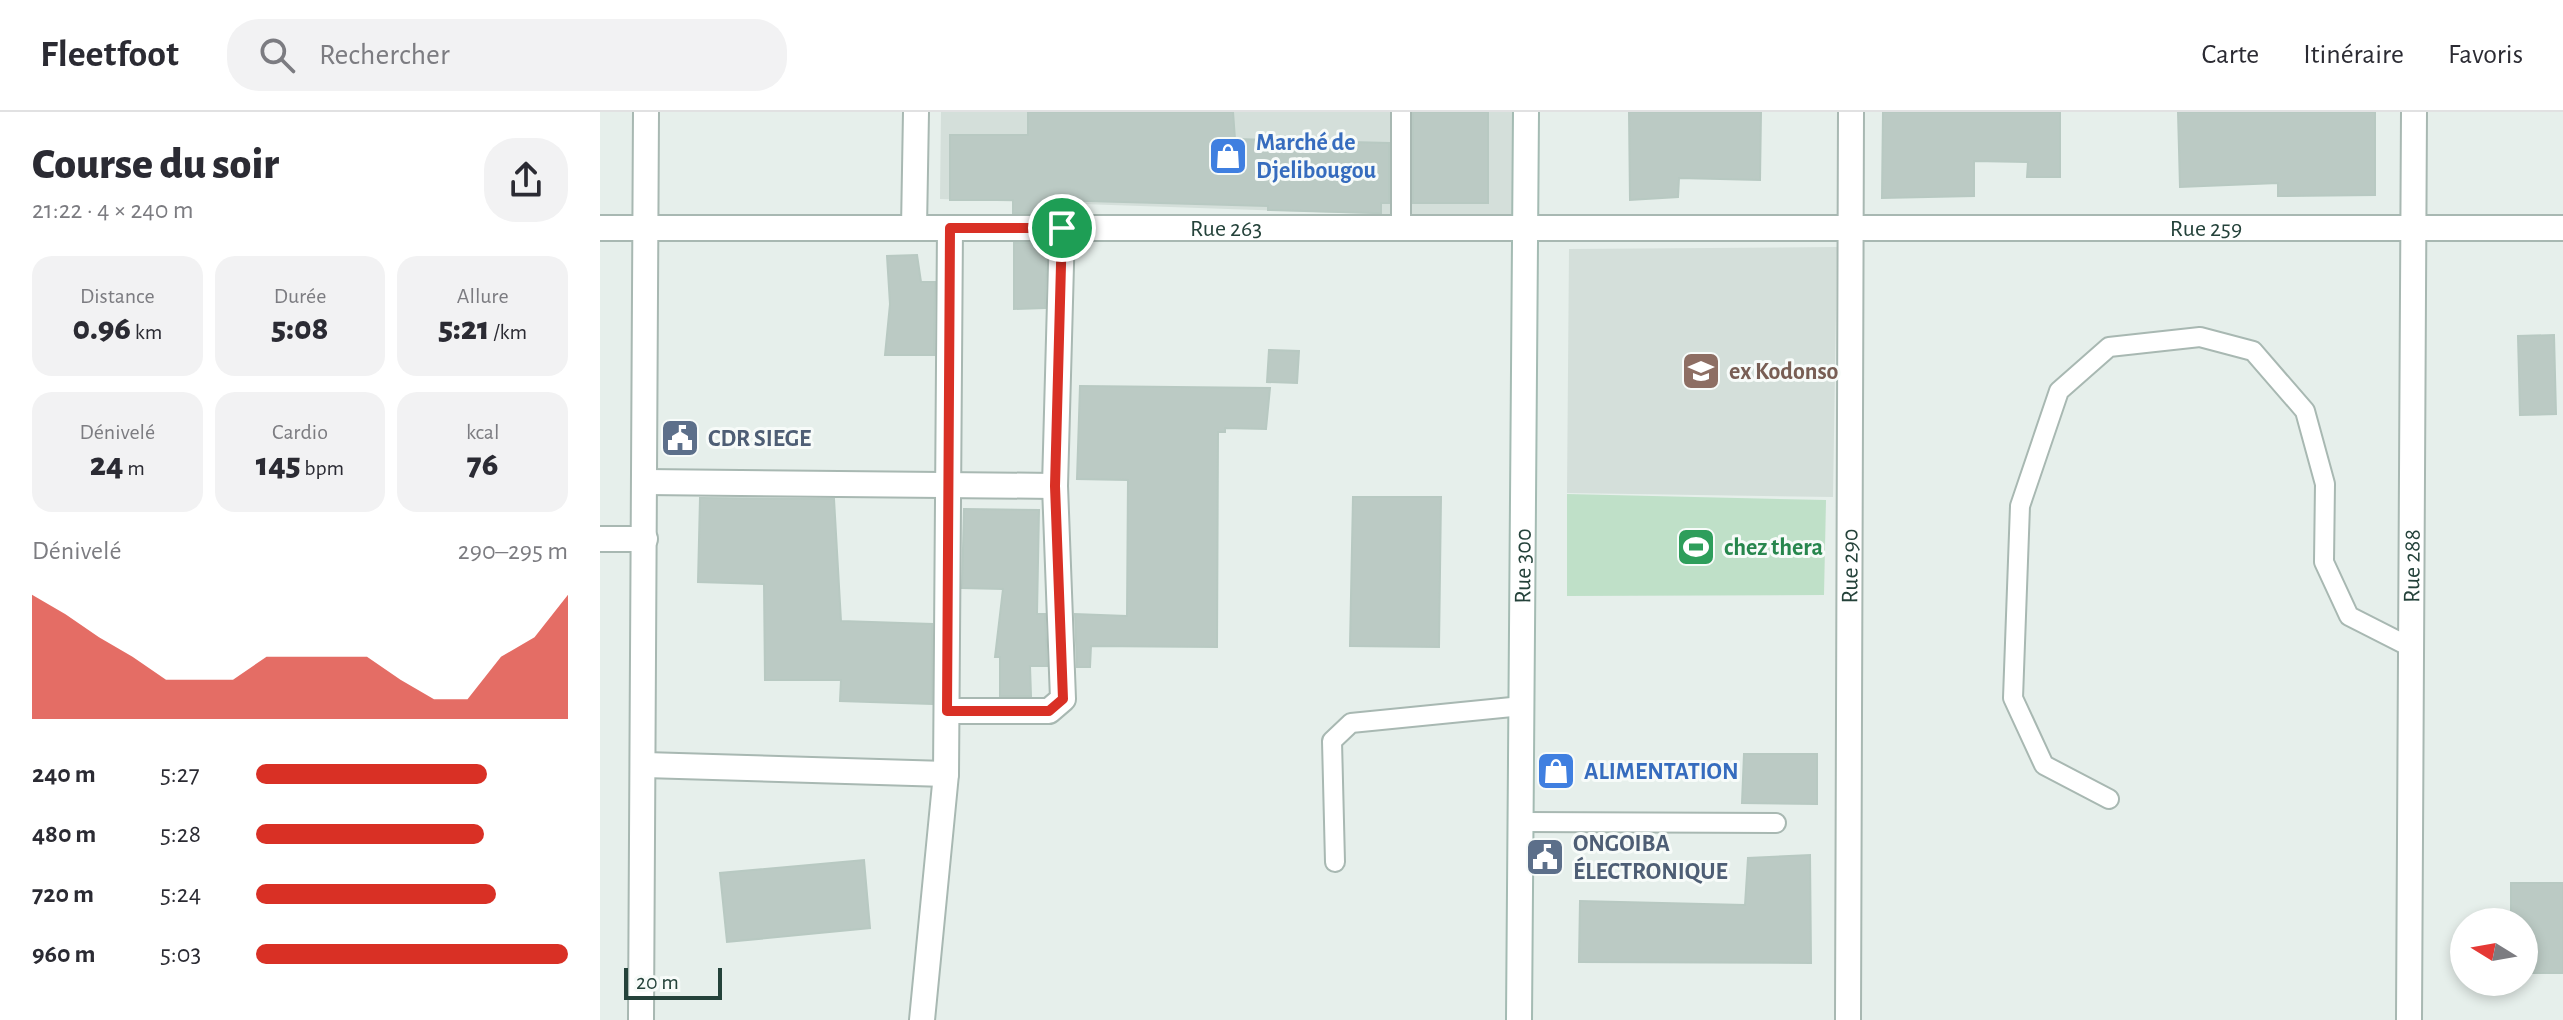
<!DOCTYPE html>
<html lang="fr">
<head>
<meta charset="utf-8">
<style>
	:root { --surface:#fff; --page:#f2f2f3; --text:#2b2b33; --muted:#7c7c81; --line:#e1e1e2; --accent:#d93025 }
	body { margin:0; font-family:"Alegreya Sans",sans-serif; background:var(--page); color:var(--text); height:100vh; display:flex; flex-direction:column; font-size:30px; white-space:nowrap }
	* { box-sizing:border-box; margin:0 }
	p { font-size:26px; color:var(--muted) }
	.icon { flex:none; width:44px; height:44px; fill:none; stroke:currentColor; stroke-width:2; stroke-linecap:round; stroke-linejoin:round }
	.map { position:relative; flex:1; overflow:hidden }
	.drawer { display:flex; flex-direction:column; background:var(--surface); width:600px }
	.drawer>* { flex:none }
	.needle { width:52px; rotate:281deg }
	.fabs { position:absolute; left:1850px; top:796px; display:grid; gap:16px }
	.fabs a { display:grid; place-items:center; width:88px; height:88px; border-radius:50%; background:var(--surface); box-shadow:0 4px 12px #0003; font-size:40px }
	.scale { position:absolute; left:24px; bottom:20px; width:98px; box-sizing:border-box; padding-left:8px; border:4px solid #24423a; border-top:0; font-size:22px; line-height:28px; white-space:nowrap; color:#24423a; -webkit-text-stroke:6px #f7fbf9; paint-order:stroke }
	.pin { position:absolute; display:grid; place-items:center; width:68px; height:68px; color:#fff; margin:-34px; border:4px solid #fff; border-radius:50%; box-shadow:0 2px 8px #0007 }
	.round { display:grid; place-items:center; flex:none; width:84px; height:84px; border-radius:32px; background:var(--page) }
	.headline { display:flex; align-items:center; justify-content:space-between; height:136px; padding:0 32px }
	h1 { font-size:44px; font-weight:800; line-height:60px }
	.metrics { display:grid; grid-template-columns:repeat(3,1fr); gap:12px; height:136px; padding:8px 32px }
	.metrics div { display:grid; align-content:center; border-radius:20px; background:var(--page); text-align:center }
	.metrics b { font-size:34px; font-weight:800 }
	.metrics small { font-size:22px; font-weight:400 }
	.metrics p { font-size:22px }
	.chart { height:224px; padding:16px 32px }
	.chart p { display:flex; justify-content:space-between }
	.chart svg { width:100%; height:144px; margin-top:8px; fill:var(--accent); opacity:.7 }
	ul { padding:0 32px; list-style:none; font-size:26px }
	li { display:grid; grid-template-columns:128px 96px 1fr; align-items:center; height:60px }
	li i { height:20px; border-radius:10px; background:var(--accent) }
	header { display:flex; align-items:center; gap:48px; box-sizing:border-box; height:112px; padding:0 40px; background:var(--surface); border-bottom:2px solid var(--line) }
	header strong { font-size:38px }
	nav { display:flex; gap:44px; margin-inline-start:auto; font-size:28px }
	.search { width:560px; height:72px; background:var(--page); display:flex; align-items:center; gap:20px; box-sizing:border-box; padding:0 28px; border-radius:32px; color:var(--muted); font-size:30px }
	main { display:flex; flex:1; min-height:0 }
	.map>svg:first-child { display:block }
	.built { fill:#d4dfda }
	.green { fill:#bfe0c8 }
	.building { fill:#bbcac4; stroke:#b8c9c2; stroke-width:2 }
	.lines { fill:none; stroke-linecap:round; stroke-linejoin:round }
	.lane-casing { stroke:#a8b8b2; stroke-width:22 }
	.street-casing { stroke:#a8b8b2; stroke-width:28 }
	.secondary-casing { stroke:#a4bbb3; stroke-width:28 }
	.lane { stroke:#fff; stroke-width:18 }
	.street { stroke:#fff; stroke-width:24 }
	.secondary { stroke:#fff; stroke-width:24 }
	.route-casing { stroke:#fff; stroke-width:16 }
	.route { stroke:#d93025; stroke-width:10 }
	.labels { text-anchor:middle; stroke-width:6; stroke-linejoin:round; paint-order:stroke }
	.shop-label { font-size:24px; font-weight:bold; fill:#366cbe; stroke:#f7fbf9; text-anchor:start }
	.street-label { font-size:24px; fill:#24423a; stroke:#f7fbf9 }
	.education-label { font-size:24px; font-weight:bold; fill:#785e54; stroke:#f7fbf9; text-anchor:start }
	.service-label { font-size:24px; font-weight:bold; fill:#4e5e75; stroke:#f7fbf9; text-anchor:start }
	.leisure-label { font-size:24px; font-weight:bold; fill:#27864d; stroke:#f7fbf9; text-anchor:start }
</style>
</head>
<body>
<header>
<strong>Fleetfoot</strong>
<div class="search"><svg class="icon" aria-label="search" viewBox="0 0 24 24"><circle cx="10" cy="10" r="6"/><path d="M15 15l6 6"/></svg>Rechercher</div>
<nav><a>Carte</a><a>Itinéraire</a><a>Favoris</a></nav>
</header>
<main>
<section class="drawer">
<div class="headline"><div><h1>Course du soir</h1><p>21:22 · 4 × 240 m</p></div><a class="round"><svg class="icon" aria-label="share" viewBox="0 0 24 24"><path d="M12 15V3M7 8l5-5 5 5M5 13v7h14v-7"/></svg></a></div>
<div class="metrics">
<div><p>Distance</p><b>0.96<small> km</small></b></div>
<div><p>Durée</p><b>5:08</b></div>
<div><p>Allure</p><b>5:21<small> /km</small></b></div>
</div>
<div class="metrics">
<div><p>Dénivelé</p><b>24<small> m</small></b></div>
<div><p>Cardio</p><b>145<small> bpm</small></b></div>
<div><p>kcal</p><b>76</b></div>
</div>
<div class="chart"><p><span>Dénivelé</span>290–295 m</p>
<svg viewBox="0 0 160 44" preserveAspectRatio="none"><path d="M0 44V6L10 12L20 19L30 25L40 32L50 32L60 32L70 25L80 25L90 25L100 25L110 32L120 38L130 38L140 25L150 19L160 6V44z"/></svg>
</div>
<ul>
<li><b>240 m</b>5:27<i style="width:74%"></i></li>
<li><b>480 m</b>5:28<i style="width:73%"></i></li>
<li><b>720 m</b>5:24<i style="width:77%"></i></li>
<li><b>960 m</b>5:03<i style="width:100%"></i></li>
</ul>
</section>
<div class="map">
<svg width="1963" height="908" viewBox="0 0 1963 908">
	<rect width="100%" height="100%" fill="#e6efeb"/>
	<path class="built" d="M 341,0 L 917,0 L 915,107 L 340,87 Z
		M 1237,135 L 1233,385 L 967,381 L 969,137 Z"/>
	<path class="green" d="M 967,382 L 1226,388 L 1224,483 L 967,484 Z"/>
	<path class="building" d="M 428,0 L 633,0 L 635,27 L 789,31 L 789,91 L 781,91 L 781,101 L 773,101 L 668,98 L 668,94 L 451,88 L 451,101 L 413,101 L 413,88 L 350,88 L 350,23 L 428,23 Z
		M 813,0 L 888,0 L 888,91 L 813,91 Z
		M 1029,0 L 1161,0 L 1160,68 L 1079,66 L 1078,85 L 1030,88 Z
		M 1283,0 L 1460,0 L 1460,65 L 1427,65 L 1428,50 L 1374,49 L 1374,84 L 1282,86 Z
		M 1578,0 L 1775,0 L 1775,83 L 1678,84 L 1678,71 L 1580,75 Z
		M 414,131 L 447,131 L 445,196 L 414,197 Z
		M 317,143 L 321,170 L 335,170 L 334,243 L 285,243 L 290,192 L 287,144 Z
		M 1954,223 L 1956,302 L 1920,303 L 1918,224 Z
		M 669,238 L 699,239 L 697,271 L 667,270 Z
		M 480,274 L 670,276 L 666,317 L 625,316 L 625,320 L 618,320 L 617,535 L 491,534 L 490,555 L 477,555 L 475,502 L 527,504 L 528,368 L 477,367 Z
		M 753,385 L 841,385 L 839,535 L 750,534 Z
		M 100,386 L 234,387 L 241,509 L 332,512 L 332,592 L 240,589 L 241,568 L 165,568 L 164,472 L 98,470 Z
		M 364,397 L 439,398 L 437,502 L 445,502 L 447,554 L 430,554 L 431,584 L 400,584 L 400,545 L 395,545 L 403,477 L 362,476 Z
		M 1144,642 L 1217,642 L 1217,692 L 1142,691 Z
		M 1210,743 L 1211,851 L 979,850 L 980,789 L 1145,793 L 1148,746 Z
		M 264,748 L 270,816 L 127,830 L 120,761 Z
		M 1911,771 L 1963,771 L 1963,861 L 1924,861 L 1924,810 L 1911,810 Z"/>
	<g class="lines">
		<g class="lane-casing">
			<path id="lane" d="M 801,0 L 801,116
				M 1509,687 L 1444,653 L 1413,586 L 1420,394 L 1459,279 L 1509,235 L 1600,225 L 1653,239 L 1705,299 L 1725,372 L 1724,450 L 1749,504 L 1812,536
				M 921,710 L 1176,711
				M 735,750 L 732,629 L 751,611 L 922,594"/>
		</g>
		<g class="street-casing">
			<g id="street">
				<path id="s1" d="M 0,116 L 1963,116"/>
				<path d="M 314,116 L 316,0"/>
				<path d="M 46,370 L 455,374"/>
				<path d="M 0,427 L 45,427"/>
				<path d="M 347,599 L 449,599 L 463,587 L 455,374 L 462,116"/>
				<path d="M 45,653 L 346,662"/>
				<path d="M 41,908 L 46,0"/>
				<path d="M 322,908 L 346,662 L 350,116"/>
				<path id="s2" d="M 1248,908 L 1251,0"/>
				<path id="s3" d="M 1809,908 L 1814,0"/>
			</g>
		</g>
		<g class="secondary-casing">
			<g id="secondary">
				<path id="s4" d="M 919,908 L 926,0"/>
			</g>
		</g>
		<use href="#lane" class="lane"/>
		<use href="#street" class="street"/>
		<use href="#secondary" class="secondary"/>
	</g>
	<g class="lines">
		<g class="route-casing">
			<path id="route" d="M 350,116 L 462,116 L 455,374 L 463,587 L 449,599 L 347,599 Z"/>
		</g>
		<use href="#route" class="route"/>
	</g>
	<defs>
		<g id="shop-square" transform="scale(2)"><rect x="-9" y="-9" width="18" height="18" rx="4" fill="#3f7fe0" stroke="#f7fbf9"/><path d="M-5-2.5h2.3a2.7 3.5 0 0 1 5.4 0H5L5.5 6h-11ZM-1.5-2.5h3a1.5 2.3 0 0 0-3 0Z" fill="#fff"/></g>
		<g id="school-square" transform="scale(2)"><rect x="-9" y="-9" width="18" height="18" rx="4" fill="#8d6e63" stroke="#f7fbf9"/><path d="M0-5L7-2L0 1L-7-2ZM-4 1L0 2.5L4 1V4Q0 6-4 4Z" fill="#fff"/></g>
		<g id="civic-square" transform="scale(2)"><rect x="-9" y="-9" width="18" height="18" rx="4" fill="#5c6f8a" stroke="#f7fbf9"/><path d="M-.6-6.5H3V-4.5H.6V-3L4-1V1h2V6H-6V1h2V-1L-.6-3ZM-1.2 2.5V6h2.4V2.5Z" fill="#fff"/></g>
		<g id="stadium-square" transform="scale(2)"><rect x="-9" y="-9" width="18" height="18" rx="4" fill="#2e9e5b" stroke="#f7fbf9"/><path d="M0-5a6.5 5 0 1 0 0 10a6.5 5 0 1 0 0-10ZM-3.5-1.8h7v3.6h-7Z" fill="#fff"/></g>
	</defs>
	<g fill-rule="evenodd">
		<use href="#shop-square" x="628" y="44"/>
		<use href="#school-square" x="1101" y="259"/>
		<use href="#civic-square" x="80" y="326"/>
		<use href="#stadium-square" x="1096" y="435"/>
		<use href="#shop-square" x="956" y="659"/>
		<use href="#civic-square" x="945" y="745"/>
	</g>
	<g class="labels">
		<g class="shop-label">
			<text x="656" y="38">Marché de<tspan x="656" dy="28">Djelibougou</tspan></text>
			<text x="984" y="667">ALIMENTATION</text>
		</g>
		<g class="street-label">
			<text dy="8" stroke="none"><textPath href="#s1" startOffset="626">Rue 263</textPath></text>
			<text dy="8" stroke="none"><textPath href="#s1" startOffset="1606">Rue 259</textPath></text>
			<text dy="8" stroke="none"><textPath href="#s4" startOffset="454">Rue 300</textPath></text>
			<text dy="8" stroke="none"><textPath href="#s2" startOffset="454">Rue 290</textPath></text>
			<text dy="8" stroke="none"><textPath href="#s3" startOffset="454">Rue 288</textPath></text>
		</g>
		<g class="education-label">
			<text x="1129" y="267">ex Kodonso</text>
		</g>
		<g class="service-label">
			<text x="108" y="334">CDR SIEGE</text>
			<text x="973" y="739">ONGOIBA<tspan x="973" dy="28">ÉLECTRONIQUE</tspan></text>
		</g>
		<g class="leisure-label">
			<text x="1124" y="443">chez thera</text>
		</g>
	</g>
</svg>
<div class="fabs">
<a><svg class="needle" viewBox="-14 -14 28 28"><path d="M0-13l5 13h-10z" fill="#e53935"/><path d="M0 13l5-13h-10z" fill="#7c7c81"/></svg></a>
</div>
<div class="scale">20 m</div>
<div class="pin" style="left:462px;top:116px;background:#1e9e55"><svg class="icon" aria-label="arrive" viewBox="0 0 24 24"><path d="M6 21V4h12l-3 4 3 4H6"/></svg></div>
</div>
</main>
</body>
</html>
